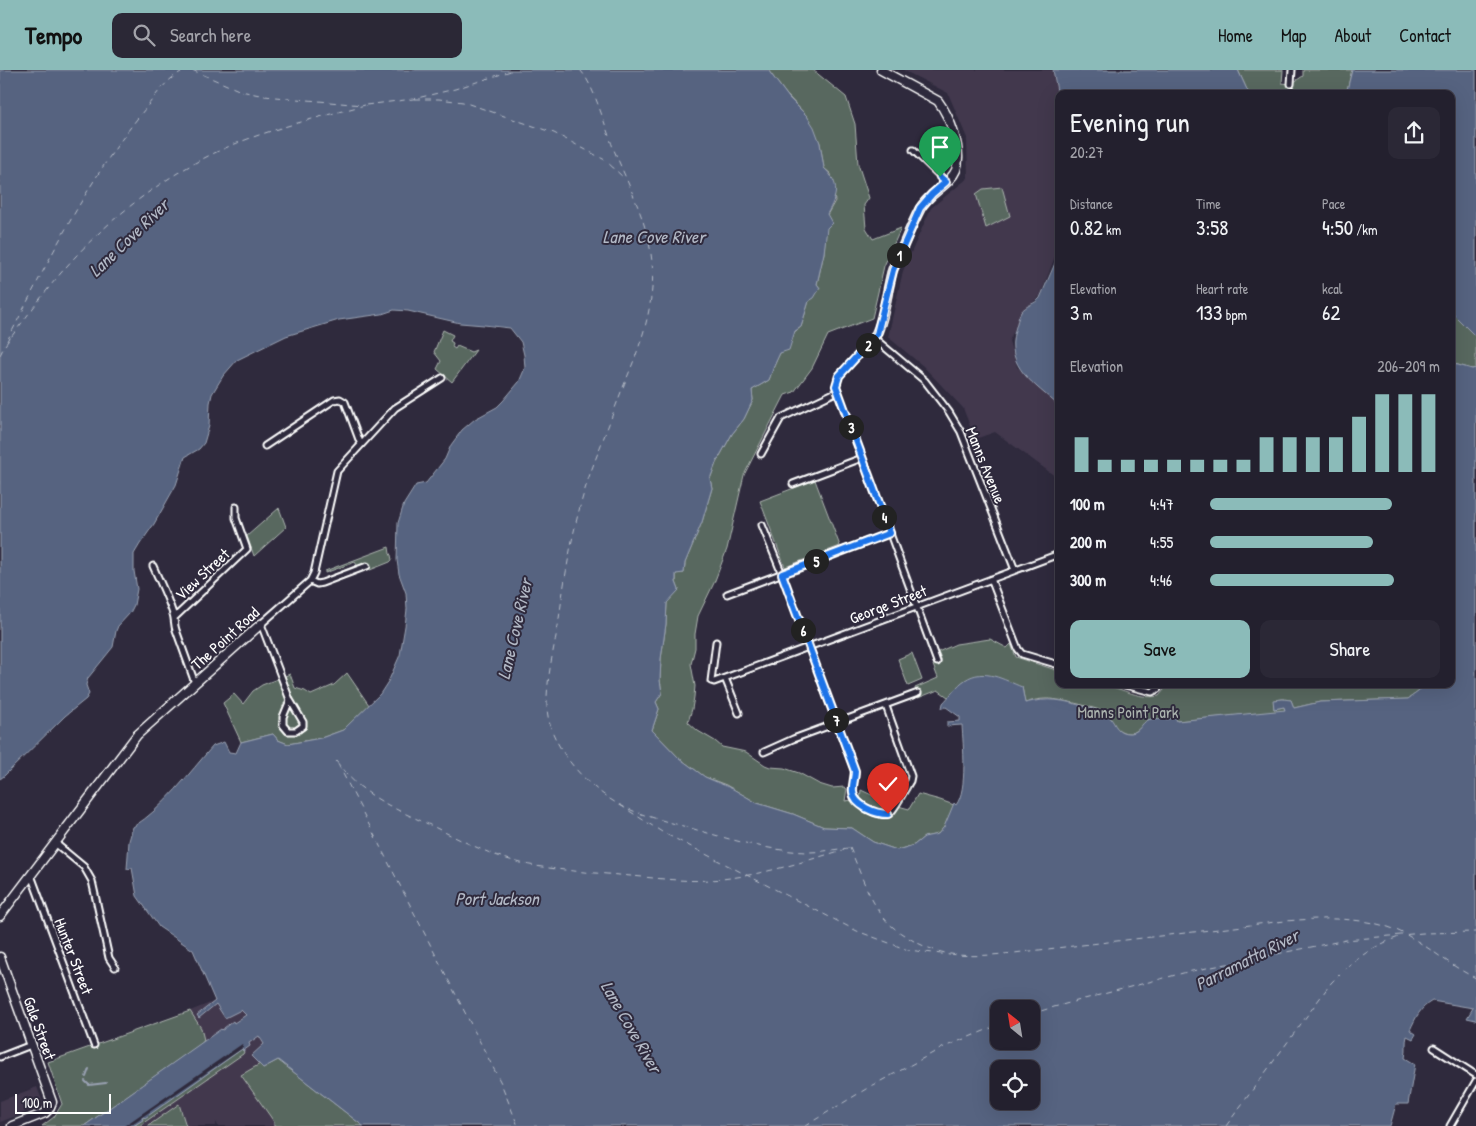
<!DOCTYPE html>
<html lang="en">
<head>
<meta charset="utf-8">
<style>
	:root { --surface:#23202e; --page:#2b2836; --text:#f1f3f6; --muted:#a3a3aa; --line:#403e4a; --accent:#8bbbb9 }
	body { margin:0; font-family:"Patrick Hand",sans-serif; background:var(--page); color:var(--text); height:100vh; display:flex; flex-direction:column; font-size:19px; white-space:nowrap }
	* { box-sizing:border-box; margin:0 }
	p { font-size:16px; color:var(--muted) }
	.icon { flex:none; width:28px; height:28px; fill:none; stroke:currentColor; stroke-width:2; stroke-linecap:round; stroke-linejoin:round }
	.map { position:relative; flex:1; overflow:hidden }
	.panel { position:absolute; left:1055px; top:20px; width:400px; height:598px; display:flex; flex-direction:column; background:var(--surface); border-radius:10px; box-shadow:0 5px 20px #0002,0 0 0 1px var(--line) }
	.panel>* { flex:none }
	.needle { width:32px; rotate:330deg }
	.tools { position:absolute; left:990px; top:930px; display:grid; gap:10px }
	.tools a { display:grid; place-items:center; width:50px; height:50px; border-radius:10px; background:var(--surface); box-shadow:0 5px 20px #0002,0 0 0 1px var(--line); font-size:25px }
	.scale { position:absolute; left:15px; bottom:12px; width:96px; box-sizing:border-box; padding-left:5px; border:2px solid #fff; border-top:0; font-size:14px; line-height:18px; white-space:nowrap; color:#fff; -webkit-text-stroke:4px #2f2a3d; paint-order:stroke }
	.pin { position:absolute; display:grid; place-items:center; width:42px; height:42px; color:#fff; margin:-51px -21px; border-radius:50% 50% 50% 0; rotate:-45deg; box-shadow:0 0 5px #0007 }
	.pin .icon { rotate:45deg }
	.km { position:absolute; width:25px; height:25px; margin:-12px; border-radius:50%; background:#222; color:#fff; font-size:14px; line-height:25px; text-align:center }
	.round { display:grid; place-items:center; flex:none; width:52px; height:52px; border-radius:10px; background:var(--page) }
	.overview { display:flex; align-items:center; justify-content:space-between; height:85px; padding:0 15px }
	h1 { font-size:28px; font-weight:600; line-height:38px }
	.metrics { display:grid; grid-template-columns:repeat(3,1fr); gap:8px; height:85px; padding:5px 15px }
	.metrics div { display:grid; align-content:center }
	.metrics b { font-size:21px; font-weight:600 }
	.metrics small { font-size:14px; font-weight:400 }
	.metrics p { font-size:14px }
	.chart { height:140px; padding:10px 15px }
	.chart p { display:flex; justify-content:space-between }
	.chart svg { width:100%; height:90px; margin-top:5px; stroke:var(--accent); stroke-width:6 }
	.cta { display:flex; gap:10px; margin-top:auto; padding:10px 15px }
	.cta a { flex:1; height:58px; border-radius:10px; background:var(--accent); color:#111; font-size:20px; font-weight:600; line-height:58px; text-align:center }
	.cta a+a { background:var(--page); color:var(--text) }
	ul { padding:0 15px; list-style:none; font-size:16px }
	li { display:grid; grid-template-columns:80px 60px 1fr; align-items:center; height:38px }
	li i { height:12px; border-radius:6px; background:var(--accent) }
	header { display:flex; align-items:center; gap:30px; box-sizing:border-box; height:70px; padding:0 25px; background:var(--accent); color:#111 }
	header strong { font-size:24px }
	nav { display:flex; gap:28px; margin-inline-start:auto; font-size:18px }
	.search { width:350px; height:45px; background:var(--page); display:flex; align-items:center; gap:12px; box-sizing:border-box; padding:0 18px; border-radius:10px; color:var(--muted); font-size:19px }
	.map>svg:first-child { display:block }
	.built { fill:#42394e }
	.green { fill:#58685f; stroke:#acb4af }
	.water { fill:#566480; stroke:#9aa2b3; fill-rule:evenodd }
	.pier { fill:#2f2a3d }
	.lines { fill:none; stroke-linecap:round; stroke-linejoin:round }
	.stream { stroke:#9aa2b3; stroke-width:2 }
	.ferry { stroke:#b3b9c6; stroke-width:1; stroke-dasharray:6 5; stroke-linecap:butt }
	.street-casing { stroke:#fff; stroke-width:9 }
	.secondary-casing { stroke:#fff; stroke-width:11 }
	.street { stroke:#2f2a3d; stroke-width:5 }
	.secondary { stroke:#2f2a3d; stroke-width:8 }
	.route-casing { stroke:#fff; stroke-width:10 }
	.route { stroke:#1a73e8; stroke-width:6 }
	.labels { text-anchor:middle; stroke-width:4; stroke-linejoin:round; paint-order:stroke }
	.street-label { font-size:16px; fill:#fff; stroke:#2f2a3d }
	.park-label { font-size:16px; fill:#acb4af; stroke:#2f2a3d }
	.water-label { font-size:18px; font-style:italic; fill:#b3b9c6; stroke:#2f2a3d }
</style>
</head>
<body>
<header>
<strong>Tempo</strong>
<div class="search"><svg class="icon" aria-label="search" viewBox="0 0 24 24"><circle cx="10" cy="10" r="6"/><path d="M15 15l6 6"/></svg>Search here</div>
<nav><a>Home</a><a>Map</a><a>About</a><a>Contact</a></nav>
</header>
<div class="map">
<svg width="1476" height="1056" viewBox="0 0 1476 1056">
	<rect width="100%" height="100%" fill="#2f2a3d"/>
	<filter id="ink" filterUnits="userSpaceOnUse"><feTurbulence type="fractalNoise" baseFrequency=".02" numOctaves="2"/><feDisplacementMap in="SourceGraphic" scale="10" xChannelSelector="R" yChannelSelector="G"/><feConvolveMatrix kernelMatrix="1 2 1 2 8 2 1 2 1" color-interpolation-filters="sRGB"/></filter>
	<g filter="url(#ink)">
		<path class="built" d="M 903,0 L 1052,0 L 1059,30 L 1059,176 L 1040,226 L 1023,241 L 1009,271 L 1017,297 L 1059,334 L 1059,409 L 995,362 L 975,369 L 963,338 L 923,296 L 888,267 L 903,201 L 931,138 L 968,108 L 967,68 L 948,23 Z
			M 215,931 L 241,940 L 246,945 L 234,953 L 233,951 L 224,959 L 222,960 L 221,959 L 202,973 L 204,970 L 190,941 Z
			M 259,966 L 264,974 L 251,986 L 260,994 L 241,1005 L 270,1046 L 274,1052 L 274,1056 L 218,1056 L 216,1052 L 216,1056 L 186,1056 L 179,1034 L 148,1056 L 139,1056 L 243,984 L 244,982 L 243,981 L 250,976 L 248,973 Z
			M 37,1017 L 43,1033 L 42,1036 L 0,1052 L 0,1031 Z"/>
		<path class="green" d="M 768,0 L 813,0 L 846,27 L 855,54 L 858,94 L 869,128 L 864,135 L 866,158 L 873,169 L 901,158 L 884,196 L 872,248 L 828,265 L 812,298 L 794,322 L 785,325 L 744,405 L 727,479 L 714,513 L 698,546 L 695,564 L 695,578 L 691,594 L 695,616 L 694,627 L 692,639 L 688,652 L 698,661 L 715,671 L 722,677 L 746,682 L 765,695 L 770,697 L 784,698 L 799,703 L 819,714 L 832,718 L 844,717 L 847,719 L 845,731 L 860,729 L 861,720 L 891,734 L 909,739 L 918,724 L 940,730 L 954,735 L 944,757 L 938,764 L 924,767 L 914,775 L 897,780 L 873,772 L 852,758 L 824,757 L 793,744 L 757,733 L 726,715 L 705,707 L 679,688 L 652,660 L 659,639 L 656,632 L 662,623 L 660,610 L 661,589 L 666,554 L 667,532 L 679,520 L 676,512 L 676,503 L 684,503 L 685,493 L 702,452 L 712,418 L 710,409 L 716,393 L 732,364 L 744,349 L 753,330 L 752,320 L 769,310 C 775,292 785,267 801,257 L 809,231 L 820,218 L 817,214 L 824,183 L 827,145 L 835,131 L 831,104 L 824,98 L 820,73 L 807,46 L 786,24 Z
			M 1238,0 L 1283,0 L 1282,13 L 1291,14 L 1303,6 L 1303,0 L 1352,0 L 1346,24 L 1249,24 Z
			M 1002,117 L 1010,146 L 986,158 L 976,124 L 983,119 Z
			M 1451,242 L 1476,267 L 1476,298 L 1472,299 L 1451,293 Z
			M 443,260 L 453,265 L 450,271 L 453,273 L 452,277 L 455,279 L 457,276 L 471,282 L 476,280 L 452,312 L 437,299 L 441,291 L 434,282 Z
			M 815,410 L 840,476 L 785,497 L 760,431 Z
			M 279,438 L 286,457 L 254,486 L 247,466 Z
			M 389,477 L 390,484 L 391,485 L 392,490 L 390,492 L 370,500 L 368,496 L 326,510 L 325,508 L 357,495 L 355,492 L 325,503 L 325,501 Z
			M 990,569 L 1007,578 L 1011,574 L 1016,587 L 1059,601 L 1059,614 C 1072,614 1085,612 1098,614 C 1119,616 1137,630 1159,626 L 1164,620 L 1161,614 L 1425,614 L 1418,622 L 1408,629 L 1320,632 L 1294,638 L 1291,630 L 1283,629 L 1274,630 L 1274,639 L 1284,637 L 1285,641 L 1177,651 L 1171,649 L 1147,650 C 1140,659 1133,667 1121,661 C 1113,658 1112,648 1106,643 C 1096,637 1056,628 1045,629 C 1038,629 1031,631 1025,633 L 1022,617 L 965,610 L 948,627 L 938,620 L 918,628 L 915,618 L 938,608 L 933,595 L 942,592 L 938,582 L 956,574 Z
			M 912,583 L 922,610 L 908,616 L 898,589 Z
			M 347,603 L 369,635 L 343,660 L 321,668 L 288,674 L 278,670 L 273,664 L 241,672 L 223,633 L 234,624 L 243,634 L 253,621 L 262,615 L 290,604 L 295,618 L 305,621 L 311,625 L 334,615 Z
			M 190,941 L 201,958 L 204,970 L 202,973 L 84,1056 L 42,1056 L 54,1047 L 62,1034 L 48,992 Z
			M 242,979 L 244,982 L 243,984 L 139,1056 L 134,1056 L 142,1050 L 142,1048 L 144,1047 Z
			M 278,990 L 363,1056 L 274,1056 L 274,1052 L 270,1046 L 241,1005 L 260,994 L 263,998 Z
			M 179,1034 L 186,1056 L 148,1056 Z"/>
		<path class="water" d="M 0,0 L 768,0 L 789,28 L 807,46 L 814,57 L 820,73 L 824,98 C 841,114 837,126 827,144 L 832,153 L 827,158 L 824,183 L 817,214 L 820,218 L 814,228 L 809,231 L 801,257 L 795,261 L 789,280 L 780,283 L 774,296 L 769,310 L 752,320 L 753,330 L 744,349 L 732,364 L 716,393 L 710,409 L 712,418 L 702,452 L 685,493 L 684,503 L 676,504 L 676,512 L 679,520 L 667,533 L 666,554 L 661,589 L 660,610 L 662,623 L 656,632 L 659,639 L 652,660 L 679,688 L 705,707 L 733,719 L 757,733 L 793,744 L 824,757 L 852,758 L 873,772 L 897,780 L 914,775 L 924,767 L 938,764 L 944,757 L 954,733 L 956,735 C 968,720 963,674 962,655 L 947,656 L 947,652 L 960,651 L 960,647 L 946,637 L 942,638 L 943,633 C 950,626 957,615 965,610 C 984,597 1004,610 1022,617 L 1025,633 C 1049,627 1063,630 1086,637 C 1092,639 1099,640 1105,643 C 1116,649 1113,664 1131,663 C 1140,662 1141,653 1148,650 C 1157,646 1166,652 1175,647 L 1177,651 L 1285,640 L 1284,637 L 1274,639 L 1273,630 L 1283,629 L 1291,630 L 1294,638 L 1320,632 L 1408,629 L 1418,622 L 1425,614 L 1451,614 L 1451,293 L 1472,299 L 1476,298 L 1476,950 L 1467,948 L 1473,938 L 1432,931 C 1420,938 1416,947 1410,960 L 1416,964 L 1413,969 L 1407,966 C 1405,972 1407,980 1405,988 L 1415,994 L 1408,1034 L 1396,1034 L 1390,1056 L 363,1056 L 278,990 L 263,998 L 251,986 L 264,974 L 259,966 L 249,973 L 250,976 L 243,981 L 242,979 L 145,1048 L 144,1047 L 142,1048 L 143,1050 L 133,1056 L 84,1056 L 221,959 L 222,960 L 224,959 L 224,958 L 233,951 L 234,953 L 246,945 L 241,940 L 225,948 L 216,934 L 199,948 L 197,945 L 215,931 L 193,880 L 159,857 L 137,826 L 132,798 L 127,799 L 129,771 L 133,757 C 165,737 188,704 213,676 L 224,672 L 229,682 L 236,683 L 241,672 L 273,664 L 278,670 L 288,674 L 321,668 L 343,660 L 380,624 L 389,610 L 400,585 L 405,556 L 407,539 L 406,523 L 399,504 L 397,490 L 398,453 L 404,434 L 416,415 L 426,413 L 445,389 L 451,375 L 462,360 L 475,349 L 497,337 L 503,331 L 519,312 L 525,298 L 524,285 L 521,272 L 510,258 L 484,255 L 460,253 L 408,241 L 394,240 L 382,244 L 339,250 L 286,266 L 237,290 L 223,306 L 212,324 L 210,333 L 209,356 L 204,373 L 199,379 L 185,387 L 176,415 L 154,454 L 140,474 L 134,484 L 134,501 L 137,519 L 134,535 L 130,543 L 118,556 L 116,561 L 113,577 L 88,608 L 86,615 L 89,624 L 86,629 L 65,646 L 4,706 L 0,709 ZM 999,939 L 1031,939 L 1031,971 L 999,971 ZM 999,999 L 1031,999 L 1031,1031 L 999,1031 Z
			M 1053,0 L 1238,0 L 1249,24 L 1059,24 L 1059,47 L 1057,21 Z
			M 1352,0 L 1476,0 L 1476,267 L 1451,242 L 1451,24 L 1346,24 Z
			M 1059,184 L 1059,336 C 1035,314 1004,297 1015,260 C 1017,254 1018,247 1021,242 C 1026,235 1035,234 1040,228 Z"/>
		<path class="pier" d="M 242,974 L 244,977 L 129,1056 L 124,1056 Z"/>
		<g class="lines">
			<path class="stream" d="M 86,1007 L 89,999
				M 85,1011 L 89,1015 L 106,1013"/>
			<path class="ferry" d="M 192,0 L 241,21 L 264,26 L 362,35
				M 580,0 C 594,14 606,60 614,80 C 632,124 657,169 652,218 C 649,255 635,289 621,322 C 611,349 600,377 590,404 C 573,453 565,505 558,556 C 553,582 546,612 547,638 C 549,676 586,716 618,734 C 635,743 654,748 672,753 C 717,765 762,781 808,782 C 822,782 836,779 849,778
				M 414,29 L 439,29 L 463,32 L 554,63 L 605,90 L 625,109
				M 366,35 L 413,29 L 455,19 L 514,0
				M 7,271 C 49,190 87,110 145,39 C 156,25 168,7 185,0
				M 5,275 C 28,245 50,214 76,186 C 118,141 173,100 230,76 C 273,58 320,47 365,35
				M 0,285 L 4,277
				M 336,691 C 344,701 352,711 362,718 C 382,734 406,744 428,754 C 461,770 494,788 530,795 C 563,801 597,803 631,806 C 657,808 684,812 710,810 C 757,807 802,792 846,779
				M 338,694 L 501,1013 L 518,1056
				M 620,735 L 662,762 L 857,861 L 908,880 L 950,885
				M 850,778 C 859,799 866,822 879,841 C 885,851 894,859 904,865 C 942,890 971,887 1014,883 C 1080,875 1145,868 1210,860 C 1265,854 1335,840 1388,857 C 1421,868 1445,894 1476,908
				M 1031,944 L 1054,937 L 1187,902 L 1346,870 L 1423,863 L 1476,862
				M 805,1056 L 866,1019 L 944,977 L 999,955
				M 1226,1056 L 1331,913 C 1352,891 1373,875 1402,866"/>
			<g class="street-casing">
				<path id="street" d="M 1291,14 L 1292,0
					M 913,80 L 946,112
					M 265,376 L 334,330 L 340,329 L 345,332 L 361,375
					M 761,384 L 781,348 L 838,321
					M 793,414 L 862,388
					M 762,455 L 782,504 L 854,699 C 856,707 852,714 853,722 C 854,734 882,751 891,742 C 897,736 905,719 910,711 L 911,706 L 886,636
					M 153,496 C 160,512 168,528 173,544 C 175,550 174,555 176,560 L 195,613
					M 991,509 L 1018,579 L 1022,584 L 1059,595
					M 310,511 L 317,514 L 322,513 L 367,496
					M 727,524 L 890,463
					M 174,548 L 247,479 L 236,448 L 236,437
					M 716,572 L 711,611 L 714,612 L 1059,484
					M 937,592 L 836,316 L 839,306 L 874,268 L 925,311 L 949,342 L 961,362 L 1015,500
					M 725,608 L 739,643
					M 1121,614 L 1152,622 L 1158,619 L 1157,614
					M 290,630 L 283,647 L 283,655 L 288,661 L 296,661 L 303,656 L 303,652 L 290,630 L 261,554 L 310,511 L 314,503 L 337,401 L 395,338 L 442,308
					M 764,682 L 793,669 L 918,623
					M 55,773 L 84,797 L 92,811 L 109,888 L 115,897
					M 31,805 L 94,975
					M 1434,978 L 1476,1005
					M 0,987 L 31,975
					M 1450,1056 L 1476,1011"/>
			</g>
			<g class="secondary-casing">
				<path id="secondary" d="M 874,268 C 884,252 887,221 892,202 C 895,192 900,183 904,174 C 909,162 914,150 920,139 C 928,123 950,115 956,100 C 963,80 950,47 938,31 L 881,0
					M 0,846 L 137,665 L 261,554
					M 0,887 L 52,1032 L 49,1039 L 45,1043 L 12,1056"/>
			</g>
			<use href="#street" class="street"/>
			<use href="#secondary" class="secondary"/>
		</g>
	</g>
	<g class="lines" filter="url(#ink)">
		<g class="route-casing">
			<path id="route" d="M 888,744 C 876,744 854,736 853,722 C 852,715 855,708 855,701 L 782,504 L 890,463 L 836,316 L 839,306 L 877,264 L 893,200 L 920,138 L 932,124 L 946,112 L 940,107"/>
		</g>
		<use href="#route" class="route"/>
	</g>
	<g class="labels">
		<g class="street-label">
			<text transform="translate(986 395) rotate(68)" y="6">Manns Avenue</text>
			<text transform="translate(202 504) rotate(-43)" y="6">View Street</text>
			<text transform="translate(888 534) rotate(-21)" y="6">George Street</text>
			<text transform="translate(225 568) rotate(-42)" y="6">The Point Road</text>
			<text transform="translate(74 886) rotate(69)" y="6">Hunter Street</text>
			<text transform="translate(40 958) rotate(70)" y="6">Gale Street</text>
		</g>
		<g class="park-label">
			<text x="1128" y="648">Manns Point Park</text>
		</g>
		<g class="water-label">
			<text x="654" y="173">Lane Cove River</text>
			<text transform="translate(129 168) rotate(-44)" y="6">Lane Cove River</text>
			<text transform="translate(515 559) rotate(-77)" y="6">Lane Cove River</text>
			<text x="497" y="835">Port Jackson</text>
			<text transform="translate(1247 890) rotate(-27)" y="6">Parramatta River</text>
			<text transform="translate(631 957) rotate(60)" y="6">Lane Cove River</text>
		</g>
	</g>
</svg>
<div class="tools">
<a><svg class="needle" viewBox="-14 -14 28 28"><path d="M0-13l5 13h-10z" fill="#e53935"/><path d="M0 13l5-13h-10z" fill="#a3a3aa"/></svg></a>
<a><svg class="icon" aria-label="locate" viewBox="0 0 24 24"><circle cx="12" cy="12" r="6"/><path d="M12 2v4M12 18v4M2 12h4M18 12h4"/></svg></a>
</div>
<div class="scale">100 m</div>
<div class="pin" style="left:940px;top:107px;background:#1e9e55"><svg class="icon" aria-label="arrive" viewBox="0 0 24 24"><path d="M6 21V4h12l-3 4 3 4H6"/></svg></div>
<div class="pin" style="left:888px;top:744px;background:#d93025"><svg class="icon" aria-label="check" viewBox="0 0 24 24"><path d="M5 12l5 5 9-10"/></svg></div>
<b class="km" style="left:899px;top:185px">1</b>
<b class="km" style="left:868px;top:275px">2</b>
<b class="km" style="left:851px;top:357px">3</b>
<b class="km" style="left:884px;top:447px">4</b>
<b class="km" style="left:816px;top:491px">5</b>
<b class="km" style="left:803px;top:560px">6</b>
<b class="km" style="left:836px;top:650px">7</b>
<section class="panel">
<div class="overview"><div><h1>Evening run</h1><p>20:27</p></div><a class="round"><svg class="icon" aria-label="share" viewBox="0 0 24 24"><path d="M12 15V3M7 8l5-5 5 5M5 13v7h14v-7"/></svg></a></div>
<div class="metrics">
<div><p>Distance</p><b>0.82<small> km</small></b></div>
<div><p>Time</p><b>3:58</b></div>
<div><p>Pace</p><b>4:50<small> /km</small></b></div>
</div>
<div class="metrics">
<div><p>Elevation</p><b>3<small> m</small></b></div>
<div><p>Heart rate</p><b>133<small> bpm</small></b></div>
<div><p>kcal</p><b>62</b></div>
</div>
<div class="chart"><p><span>Elevation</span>206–209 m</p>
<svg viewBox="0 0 160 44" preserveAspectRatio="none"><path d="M5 44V27M15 44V38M25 44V38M35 44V38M45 44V38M55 44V38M65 44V38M75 44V38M85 44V27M95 44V27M105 44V27M115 44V27M125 44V17M135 44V6M145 44V6M155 44V6"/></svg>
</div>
<ul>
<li><b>100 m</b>4:47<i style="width:79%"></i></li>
<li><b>200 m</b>4:55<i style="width:71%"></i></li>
<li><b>300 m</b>4:46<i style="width:80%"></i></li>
</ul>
<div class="cta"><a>Save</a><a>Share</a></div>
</section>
</div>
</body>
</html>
